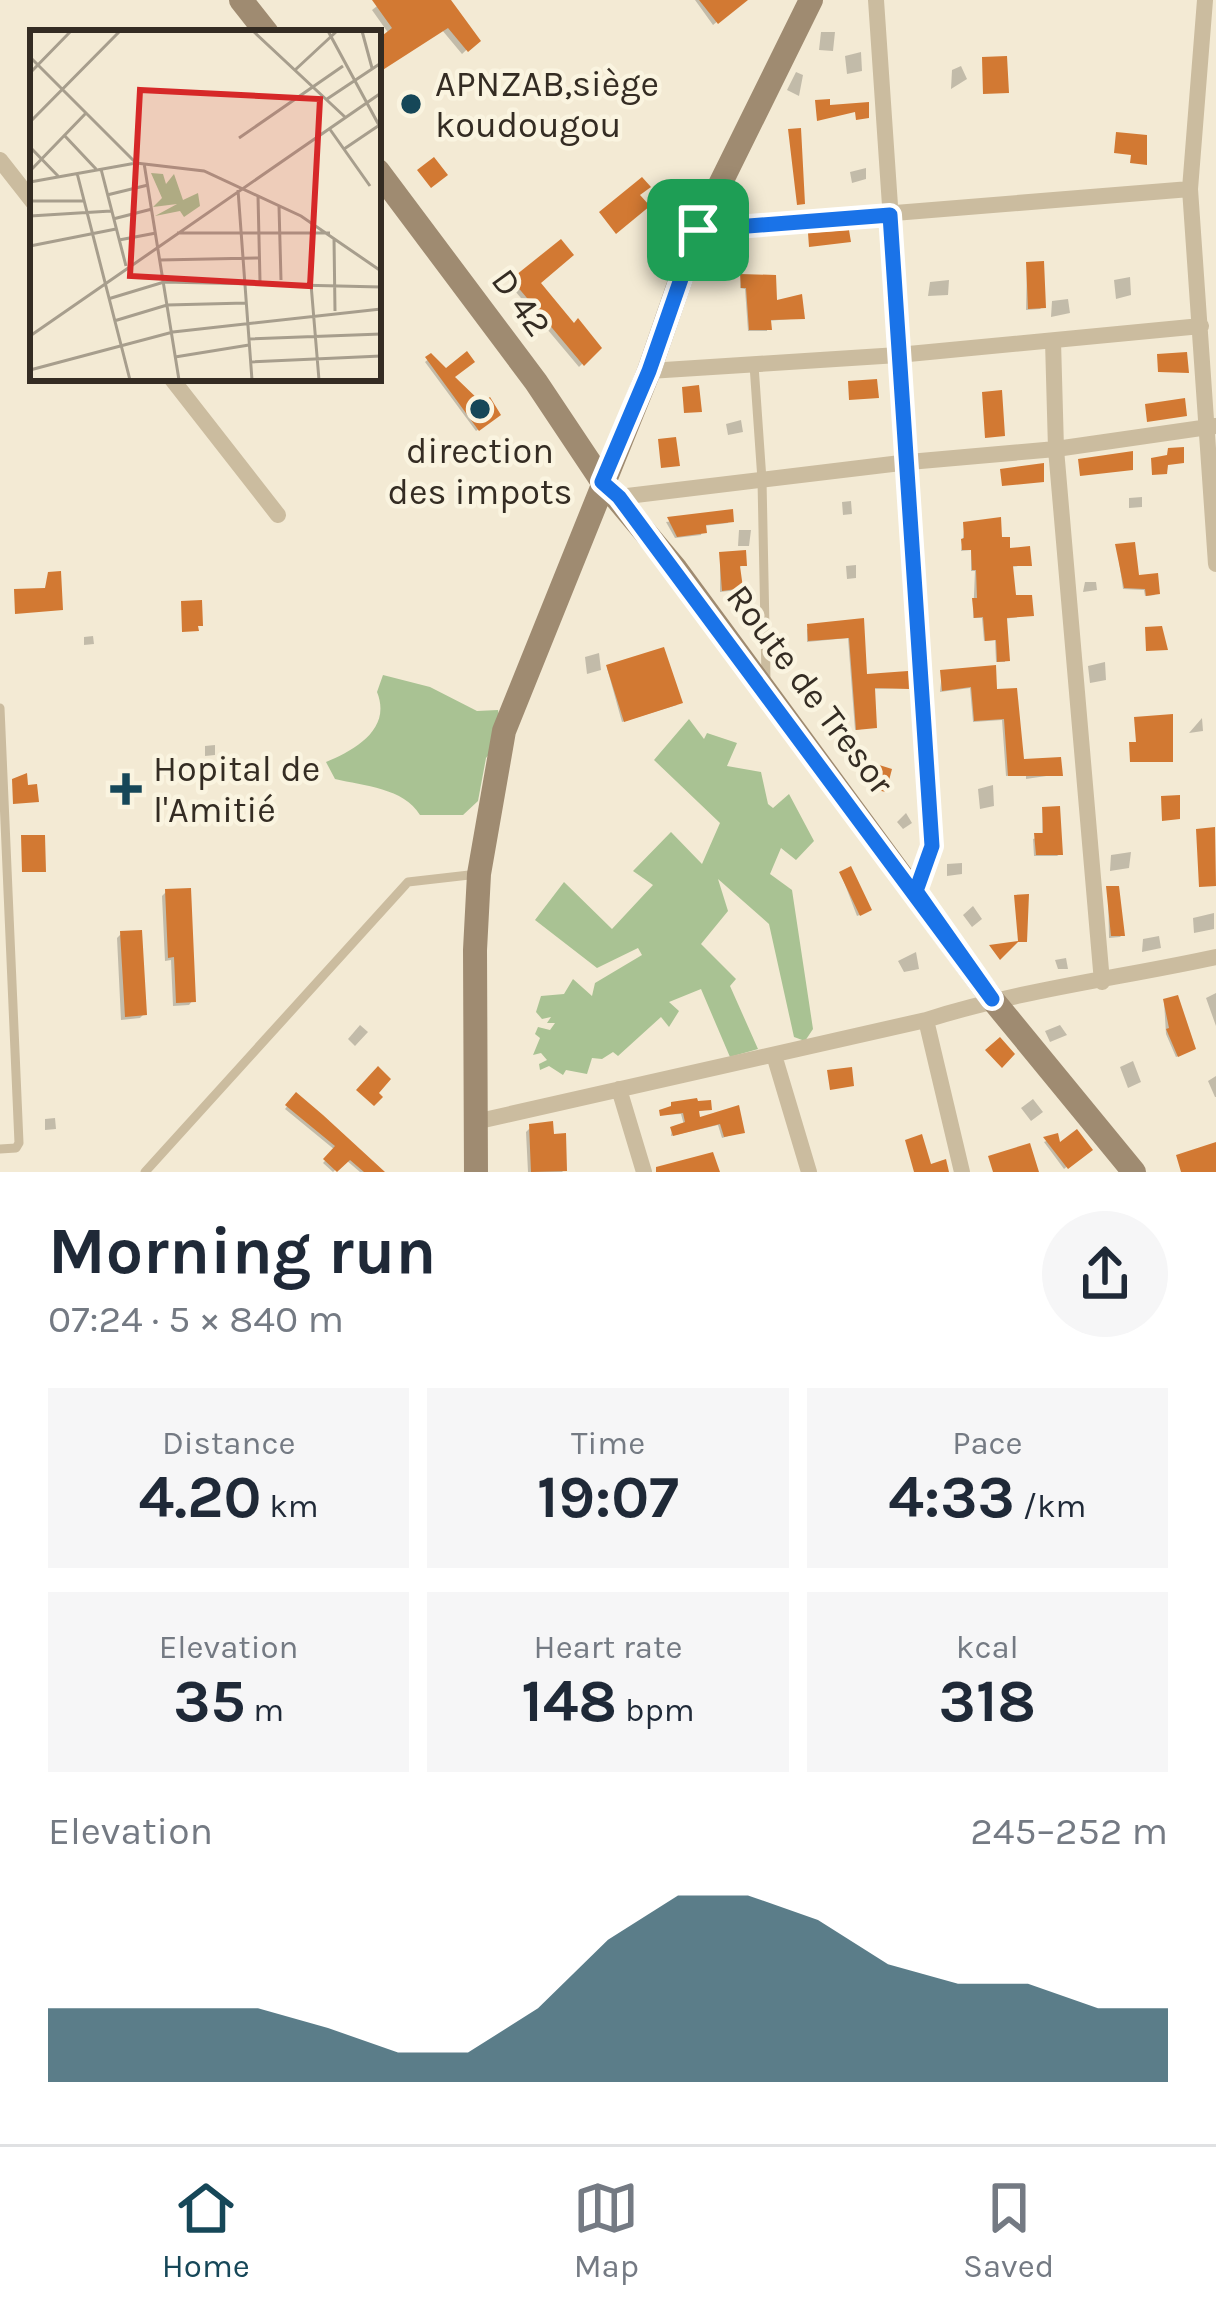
<!DOCTYPE html>
<html lang="en">
<head>
<meta charset="utf-8">
<style>
	:root { --surface:#fff; --page:#f6f6f7; --text:#1f2937; --muted:#747a83; --line:#e0e1e3; --accent:#164758 }
	body { margin:0; font-family:Karla,sans-serif; background:var(--page); color:var(--text); height:100vh; display:flex; flex-direction:column; font-size:45px; white-space:nowrap }
	* { box-sizing:border-box; margin:0 }
	p { font-size:39px; color:var(--muted) }
	.icon { flex:none; width:66px; height:66px; fill:none; stroke:currentColor; stroke-width:2; stroke-linecap:round; stroke-linejoin:round }
	.map { position:relative; height:1172px; overflow:hidden }
	.sheet { display:flex; flex-direction:column; background:var(--surface); flex:1 }
	.sheet>* { flex:none }
	.pin { position:absolute; display:grid; place-items:center; width:102px; height:102px; color:#fff; margin:-51px; border-radius:24px; box-shadow:0 6px 18px #0006 }
	.round { display:grid; place-items:center; flex:none; width:126px; height:126px; border-radius:63px; background:var(--page) }
	.summary { display:flex; align-items:center; justify-content:space-between; height:204px; padding:0 48px }
	h1 { font-size:66px; font-weight:700; line-height:90px }
	.metrics { display:grid; grid-template-columns:repeat(3,1fr); gap:18px; height:204px; padding:12px 48px }
	.metrics div { display:grid; align-content:center; border-radius:0px; background:var(--page); text-align:center }
	.metrics b { font-size:60px; font-weight:700 }
	.metrics small { font-size:33px; font-weight:400 }
	.metrics p { font-size:33px }
	.chart { height:336px; padding:24px 48px }
	.chart p { display:flex; justify-content:space-between }
	.chart svg { width:100%; height:216px; margin-top:12px; fill:var(--accent); opacity:.7 }
	.tabs { display:flex; justify-content:space-around; align-items:center; height:168px; border-top:3px solid var(--line); background:var(--surface); font-size:33px; color:var(--muted) }
	.tabs a { display:grid; justify-items:center; gap:6px }
	.tabs .current { color:var(--accent) }
	.map>svg:first-child { display:block }
	.green { fill:#a9c293 }
	.shadow { fill:#0003 }
	.building { fill:#d27933 }
	.lines { fill:none; stroke-linecap:round; stroke-linejoin:round }
	.lane { stroke:#cbbc9f; stroke-width:9 }
	.street { stroke:#cbbc9f; stroke-width:16 }
	.secondary { stroke:#9f8b71; stroke-width:24 }
	.route-casing { stroke:#fff; stroke-width:24 }
	.route { stroke:#1a73e8; stroke-width:15 }
	.poi-dot { fill:#164758; stroke:#faf4e0; stroke-width:4.5 }
	.labels { text-anchor:middle; stroke-width:9; stroke-linejoin:round; paint-order:stroke }
	.poi-label { font-size:36px; fill:#342c23; stroke:#faf4e0; text-anchor:start }
	.street-label { font-size:36px; fill:#342c23; stroke:#faf4e0 }
	.inset-road { fill:none; stroke:#a79e8d; stroke-width:3 }
	.view { fill:#d62828; fill-opacity:0.15; stroke:#d62828; stroke-width:6 }
	.inset-edge { fill:none; stroke:#342c23; stroke-width:6 }
</style>
</head>
<body>
<div class="map">
<svg width="1216" height="1172" viewBox="0 0 1216 1172">
	<rect width="100%" height="100%" fill="#f3ead4"/>
	<path class="green" d="M 383,675 L 430,687 L 477,711 L 498,710 L 503,737 L 486,758 L 478,801 L 463,815 L 420,815 C 404,788 364,786 335,779 L 326,762 C 355,750 392,729 377,692 Z
		M 689,719 L 704,739 L 707,733 L 737,743 L 727,766 L 761,772 L 768,804 L 773,808 L 789,794 L 814,841 L 796,860 L 781,848 L 770,874 L 792,890 L 813,1029 L 805,1041 L 794,1037 L 769,924 L 718,879 L 728,911 L 701,944 L 736,979 L 730,986 L 758,1049 L 730,1057 L 701,989 L 669,1002 L 679,1011 L 669,1027 L 661,1017 L 618,1056 L 613,1052 L 602,1059 L 592,1058 L 587,1074 L 566,1070 L 563,1075 L 549,1066 L 540,1070 L 539,1064 L 547,1060 L 541,1053 L 533,1055 L 540,1038 L 535,1034 L 538,1027 L 550,1030 L 555,1023 L 547,1023 L 551,1017 L 542,1019 L 536,1012 L 541,996 L 564,994 L 573,979 L 592,996 L 595,983 L 642,955 L 638,948 L 597,968 L 535,920 L 564,882 L 612,929 L 653,885 L 633,871 L 671,832 L 702,864 L 720,823 L 654,760 Z"/>
	<path class="shadow" d="M 385,0 L 445,0 L 477,40 L 462,54 L 442,30 L 378,71 L 378,42 L 389,34 L 372,10 Z
		M 695,0 L 744,0 L 713,25 Z
		M 821,32 L 835,32 L 833,51 L 819,50 Z
		M 861,52 L 862,71 L 847,74 L 845,56 Z
		M 961,66 L 967,79 L 951,89 L 952,70 Z
		M 796,72 L 803,75 L 799,96 L 787,90 Z
		M 866,168 L 866,179 L 852,183 L 850,172 Z
		M 560,243 L 537,283 L 573,327 L 598,348 L 579,367 L 510,285 Z
		M 1027,265 L 1043,306 L 1040,309 L 1026,310 Z
		M 741,277 L 774,304 L 802,318 L 768,321 L 767,331 L 748,331 L 745,289 L 740,288 Z
		M 1130,277 L 1131,295 L 1116,299 L 1114,280 Z
		M 949,280 L 948,295 L 928,296 L 930,282 Z
		M 1068,299 L 1070,313 L 1051,317 L 1052,301 Z
		M 431,357 L 482,407 L 498,415 L 476,431 L 425,362 Z
		M 741,420 L 743,432 L 728,435 L 726,424 Z
		M 1142,497 L 1142,507 L 1129,508 L 1129,498 Z
		M 851,501 L 852,514 L 843,515 L 842,502 Z
		M 730,513 L 728,523 L 703,526 L 701,535 L 675,538 L 666,522 Z
		M 965,525 L 1000,540 L 1007,552 L 1029,565 L 1010,567 L 1013,599 L 1031,615 L 1004,619 L 1005,662 L 996,662 L 995,640 L 984,641 L 982,618 L 973,618 L 975,571 L 971,571 L 971,550 L 961,551 Z
		M 739,530 L 751,530 L 749,546 L 738,546 Z
		M 1117,547 L 1136,578 L 1155,595 L 1145,596 L 1144,590 L 1123,589 Z
		M 720,555 L 744,565 L 737,568 L 738,590 L 720,592 Z
		M 856,565 L 856,578 L 847,579 L 846,566 Z
		M 1085,582 L 1096,582 L 1097,590 L 1083,592 Z
		M 861,621 L 865,678 L 906,688 L 872,689 L 874,727 L 855,730 L 848,638 L 807,642 L 807,629 Z
		M 93,636 L 94,644 L 84,645 L 84,637 Z
		M 599,653 L 601,670 L 587,674 L 585,657 Z
		M 1105,662 L 1106,680 L 1090,683 L 1088,666 Z
		M 607,668 L 677,705 L 622,722 Z
		M 942,672 L 995,692 L 1022,762 L 1060,774 L 1026,779 L 1026,774 L 1006,776 L 1002,720 L 973,722 L 970,688 L 940,692 Z
		M 1202,718 L 1203,731 L 1189,733 Z
		M 215,745 L 215,755 L 205,756 L 205,746 Z
		M 993,785 L 994,806 L 980,809 L 978,789 Z
		M 1043,810 L 1060,854 L 1057,856 L 1034,856 L 1033,839 L 1042,836 Z
		M 906,813 L 912,823 L 903,829 L 897,822 Z
		M 1131,852 L 1129,868 L 1110,871 L 1111,855 Z
		M 962,863 L 962,874 L 947,876 L 947,864 Z
		M 841,874 L 866,912 L 857,916 Z
		M 1108,889 L 1122,935 L 1120,937 L 1109,938 Z
		M 166,892 L 193,1000 L 189,1005 L 173,1006 L 171,960 L 165,961 L 162,896 Z
		M 973,906 L 982,919 L 972,927 L 963,915 Z
		M 1214,913 L 1214,929 L 1194,933 L 1193,918 Z
		M 121,934 L 144,1014 L 140,1018 L 121,1020 L 117,938 Z
		M 1159,936 L 1161,948 L 1142,952 L 1143,939 Z
		M 916,952 L 919,969 L 904,972 L 898,961 Z
		M 1066,958 L 1068,969 L 1058,969 L 1055,960 Z
		M 1216,993 L 1216,1026 L 1206,998 Z
		M 1164,1001 L 1190,1051 L 1176,1057 L 1166,1034 Z
		M 360,1025 L 368,1032 L 355,1046 L 348,1039 Z
		M 1060,1025 L 1067,1035 L 1050,1042 L 1045,1031 Z
		M 1133,1061 L 1141,1082 L 1128,1088 L 1120,1067 Z
		M 1216,1076 L 1216,1097 L 1215,1097 L 1208,1081 Z
		M 296,1096 L 377,1172 L 360,1172 L 346,1160 L 333,1172 L 323,1163 L 335,1150 L 285,1109 Z
		M 1033,1099 L 1043,1112 L 1031,1121 L 1021,1108 Z
		M 709,1109 L 696,1112 L 697,1121 L 737,1109 L 742,1132 L 722,1138 L 718,1125 L 671,1136 L 672,1129 L 684,1125 L 681,1114 L 658,1115 Z
		M 55,1118 L 56,1129 L 45,1130 L 45,1119 Z
		M 531,1127 L 564,1170 L 562,1172 L 528,1172 L 526,1132 Z
		M 1056,1137 L 1059,1147 L 1089,1149 L 1064,1169 L 1044,1142 Z"/>
	<path class="building" d="M 372,0 L 451,0 L 481,41 L 468,52 L 448,28 L 378,73 L 378,39 L 392,28 Z
		M 699,0 L 748,0 L 718,24 Z
		M 1007,56 L 1009,93 L 983,94 L 982,57 Z
		M 830,99 L 830,105 L 869,102 L 869,118 L 856,120 L 855,112 L 817,121 L 815,100 Z
		M 801,128 L 805,204 L 797,205 L 788,129 Z
		M 1116,132 L 1147,135 L 1147,165 L 1130,163 L 1131,155 L 1114,153 Z
		M 434,157 L 448,175 L 431,188 L 417,170 Z
		M 642,177 L 651,187 L 640,195 L 650,206 L 616,234 L 599,212 Z
		M 849,230 L 851,242 L 809,247 L 808,233 Z
		M 561,239 L 574,255 L 541,283 L 574,323 L 578,318 L 602,348 L 584,366 L 511,279 Z
		M 1044,261 L 1046,308 L 1028,309 L 1026,262 Z
		M 740,274 L 776,275 L 777,300 L 802,294 L 805,319 L 771,320 L 772,330 L 749,330 L 746,288 L 741,288 Z
		M 467,351 L 475,362 L 455,377 L 482,403 L 490,397 L 501,415 L 479,431 L 425,357 L 431,353 L 446,368 Z
		M 1187,352 L 1189,373 L 1158,372 L 1157,354 Z
		M 877,379 L 879,398 L 849,400 L 848,381 Z
		M 699,385 L 702,412 L 684,413 L 682,387 Z
		M 1002,390 L 1005,436 L 985,438 L 982,392 Z
		M 1185,398 L 1187,416 L 1147,422 L 1145,404 Z
		M 676,437 L 680,466 L 661,468 L 658,439 Z
		M 1184,447 L 1184,463 L 1168,465 L 1167,474 L 1152,475 L 1151,458 L 1167,455 L 1168,448 Z
		M 1133,451 L 1133,470 L 1080,476 L 1078,459 Z
		M 1044,463 L 1044,482 L 1002,486 L 1000,469 Z
		M 733,509 L 734,522 L 706,525 L 707,533 L 677,537 L 667,517 Z
		M 1001,517 L 1002,537 L 1010,537 L 1010,548 L 1030,546 L 1032,566 L 1013,566 L 1016,595 L 1032,595 L 1034,616 L 1007,618 L 1010,661 L 997,662 L 996,640 L 985,641 L 983,617 L 974,618 L 972,598 L 977,598 L 976,570 L 972,570 L 971,550 L 962,550 L 961,539 L 964,538 L 963,522 Z
		M 1135,542 L 1139,575 L 1158,573 L 1160,594 L 1146,596 L 1145,589 L 1124,588 L 1115,544 Z
		M 746,550 L 747,566 L 740,566 L 743,588 L 722,591 L 719,552 Z
		M 61,571 L 63,610 L 15,614 L 14,589 L 45,588 L 48,572 Z
		M 202,600 L 203,626 L 198,626 L 199,631 L 182,632 L 181,601 Z
		M 864,618 L 867,674 L 908,671 L 909,689 L 875,688 L 877,728 L 856,730 L 849,638 L 808,641 L 807,624 Z
		M 1162,626 L 1168,650 L 1146,651 L 1145,627 Z
		M 664,647 L 683,703 L 624,722 L 606,665 Z
		M 996,665 L 997,689 L 1017,688 L 1024,759 L 1061,757 L 1063,776 L 1008,776 L 1004,719 L 974,721 L 971,687 L 942,691 L 940,670 Z
		M 1173,714 L 1173,762 L 1130,762 L 1129,742 L 1136,742 L 1134,717 Z
		M 876,764 L 892,769 L 886,792 L 867,788 Z
		M 27,773 L 28,785 L 37,784 L 39,802 L 13,804 L 12,779 Z
		M 1180,795 L 1180,819 L 1162,821 L 1161,796 Z
		M 1060,806 L 1063,855 L 1036,855 L 1034,833 L 1043,833 L 1042,807 Z
		M 1215,827 L 1216,886 L 1199,887 L 1196,829 Z
		M 21,835 L 45,835 L 46,872 L 22,872 Z
		M 851,866 L 872,910 L 860,916 L 839,872 Z
		M 1106,886 L 1119,886 L 1125,936 L 1111,936 Z
		M 191,888 L 196,1002 L 176,1003 L 174,957 L 168,958 L 165,889 Z
		M 1029,894 L 1027,942 L 1018,942 L 1000,960 L 989,945 L 1018,941 L 1014,895 Z
		M 142,930 L 147,1015 L 125,1017 L 120,931 Z
		M 1178,995 L 1196,1049 L 1178,1057 L 1166,1029 L 1169,1028 L 1163,999 Z
		M 1000,1037 L 1015,1054 L 1002,1068 L 985,1050 Z
		M 378,1066 L 391,1079 L 379,1093 L 383,1097 L 374,1106 L 356,1090 Z
		M 852,1067 L 854,1086 L 830,1090 L 827,1070 Z
		M 296,1092 L 323,1115 L 385,1172 L 364,1172 L 350,1160 L 337,1172 L 323,1159 L 335,1146 L 285,1105 Z
		M 697,1098 L 698,1101 L 711,1100 L 712,1110 L 699,1111 L 700,1117 L 739,1105 L 745,1133 L 724,1137 L 720,1124 L 673,1136 L 670,1127 L 685,1122 L 683,1113 L 660,1116 L 659,1110 L 671,1106 L 671,1102 Z
		M 553,1121 L 554,1134 L 566,1133 L 567,1171 L 531,1172 L 529,1124 Z
		M 1077,1129 L 1093,1150 L 1068,1169 L 1043,1137 L 1058,1133 L 1060,1142 Z
		M 922,1134 L 931,1164 L 946,1159 L 949,1172 L 914,1172 L 905,1140 Z
		M 1216,1142 L 1216,1172 L 1181,1172 L 1176,1155 Z
		M 1030,1143 L 1039,1172 L 993,1172 L 988,1156 Z
		M 713,1152 L 720,1172 L 656,1172 L 656,1167 Z"/>
	<g class="lines">
		<path class="lane" d="M 754,365 L 762,480 L 766,678
			M 0,708 L 19,1143 L 16,1148 L 0,1149
			M 145,1172 L 408,882 L 478,874"/>
		<path class="street" d="M 876,0 C 895,282 915,563 932,846 L 916,891
			M 1205,0 L 1190,189 L 1216,564
			M 0,160 L 33,202
			M 698,229 L 1190,189
			M 1053,341 L 1056,449 L 1102,982
			M 649,371 L 898,355 L 1201,326
			M 171,378 L 278,515
			M 624,504 L 619,497 L 909,462 L 1056,449 L 1216,426
			M 926,1020 L 962,1172
			M 774,1055 L 809,1172
			M 619,1089 L 644,1172
			M 475,1122 L 926,1020 C 1020,990 1119,978 1216,957"/>
		<path class="secondary" d="M 241,0 L 267,33
			M 378,171 L 536,382 L 602,481 L 676,569 L 992,999 L 1134,1172
			M 476,1172 L 475,950 L 479,874 L 504,731 L 649,371 L 698,229 L 811,0"/>
	</g>
	<g class="lines">
		<g class="route-casing">
			<path id="route" d="M 890,215 L 932,846 L 916,891 L 992,999 L 619,497 L 602,482 L 649,371 L 698,230 Z"/>
		</g>
		<use href="#route" class="route"/>
	</g>
	<g class="poi-dot">
		<circle cx="411" cy="104" r="12"/>
		<circle cx="480" cy="409" r="12"/>
		<path d="M120 771h12v12h12v12h-12v12h-12v-12h-12v-12h12z"/>
	</g>
	<g class="labels">
		<g class="poi-label">
			<text x="435" y="96">APNZAB,siège<tspan x="435" dy="41">koudougou</tspan></text>
			<text x="480" y="463" text-anchor="middle">direction<tspan x="480" dy="41">des impots</tspan></text>
			<text x="153" y="781">Hopital de<tspan x="153" dy="41">l'Amitié</tspan></text>
		</g>
		<g class="street-label">
			<text transform="translate(522 302) rotate(54)" y="13">D 42</text>
			<text transform="translate(811 689) rotate(53)" y="13">Route de Tresor</text>
		</g>
	</g>
	<g transform="translate(30 30)">
		<rect width="351" height="351" fill="#f3ead4"/>
		<path d="M 121,143 L 133,144 L 136,154 L 144,144 L 153,170 L 168,163 L 170,176 L 154,187 L 150,181 L 125,186 L 147,174 L 123,177 L 132,168 Z" fill="#a9c293"/>
		<path class="inset-road" d="M 223,1 L 315,87M 298,1 L 351,99M 332,1 L 342,38M 0,27 L 105,132M 265,40 L 307,1M 0,43 L 41,1M 297,69 L 351,33M 0,92 L 90,1M 299,98 L 340,156M 34,105 L 66,139M 209,108 L 313,36M 0,117 L 28,146M 314,119 L 351,94M 114,133 L 149,350M 71,139 L 96,236M 0,141 L 57,82M 47,143 L 100,350M 0,152 L 106,133 L 174,141 L 271,186 L 351,241M 208,160 L 222,350M 77,165 L 118,155M 228,166 L 230,251M 0,171 L 54,171M 249,176 L 251,250M 0,186 L 81,181M 83,189 L 122,179M 147,203 L 300,203M 304,208 L 305,281M 89,210 L 126,203M 0,216 L 86,199M 130,230 L 229,228M 281,254 L 289,350M 78,269 L 134,252 L 351,257M 84,291 L 137,275 L 216,273M 0,306 L 351,63M 218,309 L 351,304M 145,327 L 219,315M 220,332 L 351,326M 0,340 L 143,302 L 351,279"/>
		<path class="view" d="M 110,60 L 290,69 L 280,256 L 100,246 Z"/>
		<rect width="351" height="351" class="inset-edge"/>
	</g>
</svg>
<div class="pin" style="left:698px;top:230px;background:#1e9e55"><svg class="icon" aria-label="arrive" viewBox="0 0 24 24"><path d="M6 21V4h12l-3 4 3 4H6"/></svg></div>
</div>
<section class="sheet">
<div class="summary"><div><h1>Morning run</h1><p>07:24 · 5 × 840 m</p></div><a class="round"><svg class="icon" aria-label="share" viewBox="0 0 24 24"><path d="M12 15V3M7 8l5-5 5 5M5 13v7h14v-7"/></svg></a></div>
<div class="metrics">
<div><p>Distance</p><b>4.20<small> km</small></b></div>
<div><p>Time</p><b>19:07</b></div>
<div><p>Pace</p><b>4:33<small> /km</small></b></div>
</div>
<div class="metrics">
<div><p>Elevation</p><b>35<small> m</small></b></div>
<div><p>Heart rate</p><b>148<small> bpm</small></b></div>
<div><p>kcal</p><b>318</b></div>
</div>
<div class="chart"><p><span>Elevation</span>245–252 m</p>
<svg viewBox="0 0 160 44" preserveAspectRatio="none"><path d="M0 44V29L10 29L20 29L30 29L40 33L50 38L60 38L70 29L80 15L90 6L100 6L110 11L120 20L130 24L140 24L150 29L160 29V44z"/></svg>
</div>
</section>
<nav class="tabs">
<a class="current"><svg class="icon" aria-label="home" viewBox="0 0 24 24"><path d="M3 11l9-7 9 7M6 9v11h12V9"/></svg>Home</a>
<a><svg class="icon" aria-label="map" viewBox="0 0 24 24"><path d="M3 6l6-2 6 2 6-2v14l-6 2-6-2-6 2zM9 4v14M15 6v14"/></svg>Map</a>
<a><svg class="icon" aria-label="saved" viewBox="0 0 24 24"><path d="M7 4h10v16l-5-4-5 4z"/></svg>Saved</a>
</nav>
</body>
</html>
